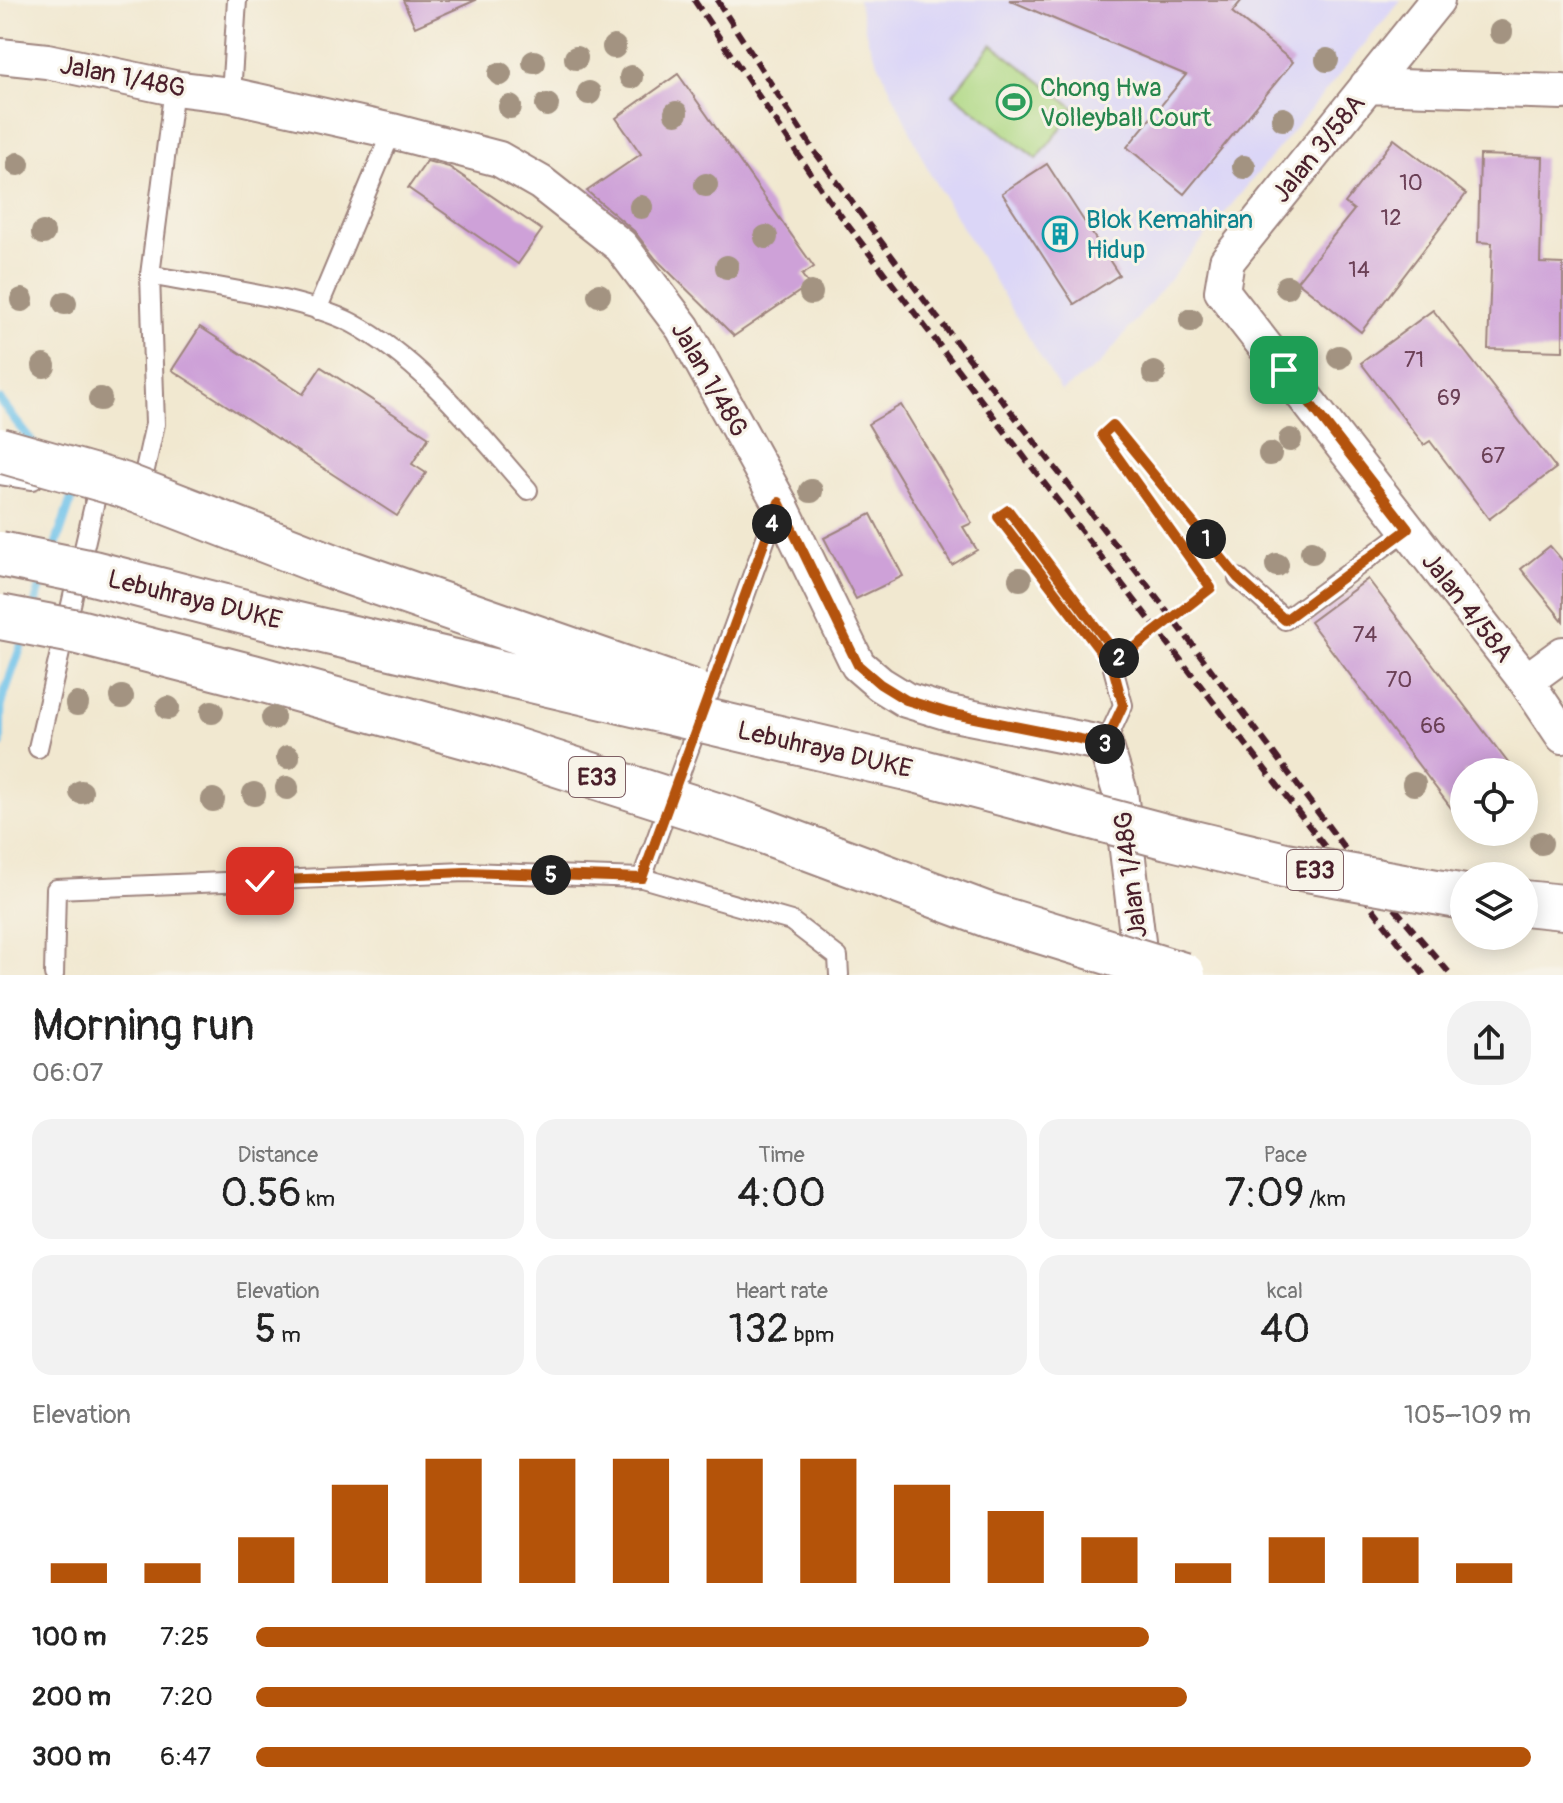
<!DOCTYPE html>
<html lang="en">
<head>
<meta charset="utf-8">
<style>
	:root { --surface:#fff; --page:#f2f2f2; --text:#222; --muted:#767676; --accent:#b45309 }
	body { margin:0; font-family:Pangolin,sans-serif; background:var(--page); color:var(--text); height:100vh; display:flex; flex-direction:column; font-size:30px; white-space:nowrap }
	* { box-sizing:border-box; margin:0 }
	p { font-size:26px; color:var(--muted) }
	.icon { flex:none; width:44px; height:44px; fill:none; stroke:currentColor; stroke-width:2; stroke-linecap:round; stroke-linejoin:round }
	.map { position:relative; height:975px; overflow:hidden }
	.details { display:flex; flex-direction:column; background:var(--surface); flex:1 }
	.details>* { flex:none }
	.buttons { position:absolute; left:1450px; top:758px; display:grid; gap:16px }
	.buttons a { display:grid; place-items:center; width:88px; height:88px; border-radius:50%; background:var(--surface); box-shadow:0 4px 20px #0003; font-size:40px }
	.pin { position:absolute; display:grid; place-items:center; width:68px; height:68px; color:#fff; margin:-34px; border-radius:16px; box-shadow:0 4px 12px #0006 }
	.km { position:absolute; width:40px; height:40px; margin:-20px; border-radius:50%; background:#222; color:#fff; font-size:22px; line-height:40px; text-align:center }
	.round { display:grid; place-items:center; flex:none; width:84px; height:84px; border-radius:32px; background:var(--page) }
	.head { display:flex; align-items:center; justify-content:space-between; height:136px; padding:0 32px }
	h1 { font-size:44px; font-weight:600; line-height:60px }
	.metrics { display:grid; grid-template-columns:repeat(3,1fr); gap:12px; height:136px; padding:8px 32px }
	.metrics div { display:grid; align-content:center; border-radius:20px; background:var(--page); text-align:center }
	.metrics b { font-size:40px; font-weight:600 }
	.metrics small { font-size:22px; font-weight:400 }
	.metrics p { font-size:22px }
	.chart { height:224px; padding:16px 32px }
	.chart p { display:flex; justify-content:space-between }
	.chart svg { width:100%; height:144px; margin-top:8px; stroke:var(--accent); stroke-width:6 }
	ul { padding:0 32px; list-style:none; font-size:26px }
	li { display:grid; grid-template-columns:128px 96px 1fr; align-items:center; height:60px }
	li i { height:20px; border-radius:10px; background:var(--accent) }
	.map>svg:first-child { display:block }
	.built { fill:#dbd6f7 }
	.green { fill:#aed883; stroke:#7c7c57; stroke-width:2 }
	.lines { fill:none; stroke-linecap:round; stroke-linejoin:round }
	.stream { stroke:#6ec2ea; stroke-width:9 }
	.building { fill:#cea1d8 }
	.service-casing { stroke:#9e847e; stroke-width:22 }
	.minor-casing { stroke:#9e847e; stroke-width:38 }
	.motorway-casing { stroke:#9e847e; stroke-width:48 }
	.service { stroke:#fff; stroke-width:18 }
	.minor { stroke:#fff; stroke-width:34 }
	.motorway { stroke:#fff; stroke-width:44 }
	.rail { stroke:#4a1f2b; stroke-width:6; stroke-dasharray:12 6; stroke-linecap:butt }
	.motorway-bridge-casing { stroke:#9e847e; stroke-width:48; stroke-linecap:butt }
	.path-bridge { stroke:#9e847e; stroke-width:5; stroke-dasharray:2 6; stroke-linecap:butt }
	.motorway-bridge { stroke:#fff; stroke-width:44 }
	.tree { fill:#a39381 }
	.route-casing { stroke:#fff; stroke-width:16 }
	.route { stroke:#b45309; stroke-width:10 }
	.labels { text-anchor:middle; stroke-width:6; stroke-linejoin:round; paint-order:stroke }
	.number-label { font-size:22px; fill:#6b4056 }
	.shield { fill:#f7f3e8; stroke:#7e5f64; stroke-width:2 }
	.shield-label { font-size:24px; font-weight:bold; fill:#4a1f2b }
	.street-label { font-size:26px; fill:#4a1f2b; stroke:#f7f3e8 }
	.leisure-label { font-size:26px; fill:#27864d; stroke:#f7f3e8; text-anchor:start }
	.culture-label { font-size:26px; fill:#0d838f; stroke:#f7f3e8; text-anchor:start }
</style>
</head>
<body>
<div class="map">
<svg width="1563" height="975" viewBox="0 0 1563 975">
	<rect width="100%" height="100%" fill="#f7f3e8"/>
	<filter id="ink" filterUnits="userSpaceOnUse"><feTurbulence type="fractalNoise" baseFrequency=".0125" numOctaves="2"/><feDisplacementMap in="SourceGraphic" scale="16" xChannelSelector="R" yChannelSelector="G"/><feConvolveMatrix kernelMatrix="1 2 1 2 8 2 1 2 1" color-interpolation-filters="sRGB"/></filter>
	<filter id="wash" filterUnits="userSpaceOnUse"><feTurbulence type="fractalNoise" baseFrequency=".006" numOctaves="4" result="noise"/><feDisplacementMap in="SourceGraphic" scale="32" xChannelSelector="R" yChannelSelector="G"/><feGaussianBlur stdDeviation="1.8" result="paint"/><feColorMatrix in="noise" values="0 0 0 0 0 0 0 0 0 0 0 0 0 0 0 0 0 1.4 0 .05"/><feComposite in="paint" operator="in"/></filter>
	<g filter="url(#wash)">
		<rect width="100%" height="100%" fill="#f1e8d0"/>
		<path class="built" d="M 858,0 L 1401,0 L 1099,365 L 1061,391 L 930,174 L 868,41 Z"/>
		<path class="green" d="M 992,44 L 1076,109 L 1037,159 L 953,94 Z"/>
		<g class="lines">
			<path class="stream" d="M 0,400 L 32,442
				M 53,553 L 73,494
				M 33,610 L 45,574
				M 0,744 L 1,703 L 25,635"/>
		</g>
		<g id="blocks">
			<path class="building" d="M 403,0 L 476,0 L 415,27 Z
				M 1009,0 L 1242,0 L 1232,12 L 1293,62 L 1184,194 L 1127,147 L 1186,75 Z
				M 678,74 L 814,267 L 802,275 L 809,285 L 734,336 L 656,259 L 634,231 L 587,191 L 641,154 L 616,118 Z
				M 1394,139 L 1466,194 L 1361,332 L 1297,281 L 1354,210 L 1345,203 Z
				M 1480,155 L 1543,157 L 1540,263 L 1563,264 L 1563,351 L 1488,349 L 1492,243 L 1478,242 Z
				M 427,161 L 449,167 L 542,230 L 518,264 L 408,188 Z
				M 1047,164 L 1119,275 L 1074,304 L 1002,193 Z
				M 1433,310 L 1556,468 L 1489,519 L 1430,441 L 1424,445 L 1361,363 Z
				M 200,327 L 303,394 L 321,367 L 429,437 L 412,464 L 426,473 L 397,516 L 172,370 Z
				M 901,405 L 972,523 L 963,527 L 977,550 L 952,565 L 868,424 Z
				M 871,514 L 903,576 L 856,599 L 824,538 Z
				M 1550,546 L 1563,561 L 1563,621 L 1521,569 Z
				M 1368,579 L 1515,772 L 1464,772 L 1464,825 L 1310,622 Z"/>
		</g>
	</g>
	<g filter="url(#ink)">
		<use href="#blocks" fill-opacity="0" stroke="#9e847e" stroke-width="2"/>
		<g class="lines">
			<g class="service-casing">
				<path id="service" d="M 231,95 L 237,0
					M 150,275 C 209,287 301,297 352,323 C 423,361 476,431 528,490
					M 317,310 L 392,131
					M 0,475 L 33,480
					M 127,481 L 144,474 L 155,424 L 150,275 L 174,88
					M 1238,578 L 1285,620 L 1408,529
					M 1105,744 L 1123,705 L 1113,668
					M 38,748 L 97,492
					M 642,878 L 778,505
					M 54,975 L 56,889 L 465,872 L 642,878 L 791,921 L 838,957 L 839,975"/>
			</g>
			<g class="minor-casing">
				<path id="minor" d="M 1437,0 L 1227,261 L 1222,291 L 1526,681 L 1563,736
					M 0,56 L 47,61 L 174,88 L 231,95 L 392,131 L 499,159 L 541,183 L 621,246 L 683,328 L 779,502 L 858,665 L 880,684 L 906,700 L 949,713 L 1105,744 L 1120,792 L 1142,975
					M 1367,86 L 1563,92
					M 1526,681 L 1563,654"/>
			</g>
			<g class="motorway-casing">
				<path id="motorway" d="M 1524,903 L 1563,907"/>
			</g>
			<use href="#service" class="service"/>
			<use href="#minor" class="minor"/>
			<use href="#motorway" class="motorway"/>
			<path class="rail" d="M 694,0 L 828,199 L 1038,475 L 1424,975
				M 717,0 L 815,152 L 936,316 L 1162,604 L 1349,854 L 1451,975"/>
			<g class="motorway-bridge-casing">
				<path id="motorway-bridge" d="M 0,450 L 123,485 L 342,570 L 692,692
					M 0,554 L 93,573 L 272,619 L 915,770 L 1168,837 L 1285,865 L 1464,897
					M 0,617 L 78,632 L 253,677 L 495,744 L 750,826 L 988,915 L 1183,975"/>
			</g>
			<path class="path-bridge" d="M 1113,668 L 998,517 L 1008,510 L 1120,659 L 1211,588 L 1102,435 L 1113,425 L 1238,578"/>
			<use href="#motorway-bridge" class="motorway-bridge"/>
		</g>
		<g class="tree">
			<circle cx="1501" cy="32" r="12"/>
			<circle cx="614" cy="47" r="12"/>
			<circle cx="576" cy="58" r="12"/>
			<circle cx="1327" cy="60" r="12"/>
			<circle cx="534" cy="62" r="12"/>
			<circle cx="500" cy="74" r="12"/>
			<circle cx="631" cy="77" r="12"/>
			<circle cx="589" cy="93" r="12"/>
			<circle cx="547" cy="105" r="12"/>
			<circle cx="510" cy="107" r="12"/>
			<circle cx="676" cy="113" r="12"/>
			<circle cx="1283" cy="119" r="12"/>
			<circle cx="18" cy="164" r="12"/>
			<circle cx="1244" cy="167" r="12"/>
			<circle cx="706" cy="185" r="12"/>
			<circle cx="641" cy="207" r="12"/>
			<circle cx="43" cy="233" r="12"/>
			<circle cx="766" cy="237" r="12"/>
			<circle cx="727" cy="267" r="12"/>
			<circle cx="1287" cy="287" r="12"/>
			<circle cx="811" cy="293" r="12"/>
			<circle cx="599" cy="295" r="12"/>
			<circle cx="22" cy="300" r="12"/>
			<circle cx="65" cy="303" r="12"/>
			<circle cx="1191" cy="320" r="12"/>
			<circle cx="1339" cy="357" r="12"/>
			<circle cx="44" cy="366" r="12"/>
			<circle cx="1154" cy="373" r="12"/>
			<circle cx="100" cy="399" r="12"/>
			<circle cx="1290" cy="440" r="12"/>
			<circle cx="1270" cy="454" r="12"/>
			<circle cx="811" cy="491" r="12"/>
			<circle cx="1312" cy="552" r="12"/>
			<circle cx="1277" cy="565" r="12"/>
			<circle cx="1020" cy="579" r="12"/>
			<circle cx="122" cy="697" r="12"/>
			<circle cx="77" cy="704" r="12"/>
			<circle cx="168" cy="708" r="12"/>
			<circle cx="212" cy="712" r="12"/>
			<circle cx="273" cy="718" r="12"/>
			<circle cx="288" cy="757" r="12"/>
			<circle cx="1414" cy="784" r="12"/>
			<circle cx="287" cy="788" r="12"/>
			<circle cx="81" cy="792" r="12"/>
			<circle cx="254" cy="794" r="12"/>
			<circle cx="213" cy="800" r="12"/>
			<circle cx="1541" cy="843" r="12"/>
		</g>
	</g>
	<g class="lines" filter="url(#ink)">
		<g class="route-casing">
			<path id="route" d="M 260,881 L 465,872 L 642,878 L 779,502 L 858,665 L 880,684 L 906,700 L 949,713 L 1105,744 L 1123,705 L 1113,668 L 998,517 L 1008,510 L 1120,659 L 1211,588 L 1102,435 L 1113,425 L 1238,578 L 1285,620 L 1408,529 L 1284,370"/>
		</g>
		<use href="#route" class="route"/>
	</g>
	<defs>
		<g id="stadium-ring" transform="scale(1.8)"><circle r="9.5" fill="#f7f3e8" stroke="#2e9e5b" stroke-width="1.5"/><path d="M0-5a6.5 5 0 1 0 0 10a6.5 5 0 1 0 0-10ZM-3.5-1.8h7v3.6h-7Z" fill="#2e9e5b"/></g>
		<g id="building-ring" transform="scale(1.8)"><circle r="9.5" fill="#f7f3e8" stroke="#0f9aa8" stroke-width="1.5"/><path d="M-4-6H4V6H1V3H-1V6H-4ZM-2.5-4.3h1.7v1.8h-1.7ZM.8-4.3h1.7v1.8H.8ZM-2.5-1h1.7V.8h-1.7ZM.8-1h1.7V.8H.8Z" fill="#0f9aa8"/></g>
	</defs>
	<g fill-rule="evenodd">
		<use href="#stadium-ring" x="1014" y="102"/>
		<use href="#building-ring" x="1060" y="234"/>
	</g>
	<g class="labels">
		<g class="number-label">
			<text x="1411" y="190">10</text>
			<text x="1391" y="225">12</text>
			<text x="1359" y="277">14</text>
			<text x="1414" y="367">71</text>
			<text x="1449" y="405">69</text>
			<text x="1493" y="463">67</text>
			<text x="1365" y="642">74</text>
			<text x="1399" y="687">70</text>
			<text x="1433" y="733">66</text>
		</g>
		<g class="shield">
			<rect x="569" y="757" width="56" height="40" rx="6"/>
			<rect x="1287" y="850" width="56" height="40" rx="6"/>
		</g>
		<g class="shield-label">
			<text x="597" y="785">E33</text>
			<text x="1315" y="878">E33</text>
		</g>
		<g class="street-label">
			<text transform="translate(123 76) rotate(11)" y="9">Jalan 1/48G</text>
			<text transform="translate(1318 148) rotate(-51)" y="9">Jalan 3/58A</text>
			<text transform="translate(710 379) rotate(60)" y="9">Jalan 1/48G</text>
			<text transform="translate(195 599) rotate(14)" y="9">Lebuhraya DUKE</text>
			<text transform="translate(1468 607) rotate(52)" y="9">Jalan 4/58A</text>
			<text transform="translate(825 749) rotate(13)" y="9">Lebuhraya DUKE</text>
			<text transform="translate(1130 875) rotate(-97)" y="9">Jalan 1/48G</text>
		</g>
		<g class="leisure-label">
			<text x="1040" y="96">Chong Hwa<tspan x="1040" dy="30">Volleyball Court</tspan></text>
		</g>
		<g class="culture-label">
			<text x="1086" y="228">Blok Kemahiran<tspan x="1086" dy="30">Hidup</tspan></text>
		</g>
	</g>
</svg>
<div class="buttons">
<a><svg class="icon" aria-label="locate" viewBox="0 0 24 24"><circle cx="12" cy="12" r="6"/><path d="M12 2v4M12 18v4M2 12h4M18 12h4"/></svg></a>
<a><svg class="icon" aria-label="layers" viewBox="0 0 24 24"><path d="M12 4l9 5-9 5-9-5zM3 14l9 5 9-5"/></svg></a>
</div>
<div class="pin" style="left:1284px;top:370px;background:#1e9e55"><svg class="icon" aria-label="arrive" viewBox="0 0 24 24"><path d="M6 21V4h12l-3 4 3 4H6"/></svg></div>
<div class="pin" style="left:260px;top:881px;background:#d93025"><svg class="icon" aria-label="check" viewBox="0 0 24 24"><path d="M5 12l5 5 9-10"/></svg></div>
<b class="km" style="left:1206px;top:539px">1</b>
<b class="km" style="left:1119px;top:658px">2</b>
<b class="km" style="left:1105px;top:744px">3</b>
<b class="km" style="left:772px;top:524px">4</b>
<b class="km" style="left:551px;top:875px">5</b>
</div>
<section class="details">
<div class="head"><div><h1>Morning run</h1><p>06:07</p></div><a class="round"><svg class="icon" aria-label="share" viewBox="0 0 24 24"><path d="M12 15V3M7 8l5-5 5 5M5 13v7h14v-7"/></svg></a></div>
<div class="metrics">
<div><p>Distance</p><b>0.56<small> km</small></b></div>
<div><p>Time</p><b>4:00</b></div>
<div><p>Pace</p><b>7:09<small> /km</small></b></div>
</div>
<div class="metrics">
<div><p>Elevation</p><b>5<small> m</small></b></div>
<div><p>Heart rate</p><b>132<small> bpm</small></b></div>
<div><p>kcal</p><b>40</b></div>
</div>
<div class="chart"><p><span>Elevation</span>105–109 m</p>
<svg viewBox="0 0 160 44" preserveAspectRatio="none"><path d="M5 44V38M15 44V38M25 44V30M35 44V14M45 44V6M55 44V6M65 44V6M75 44V6M85 44V6M95 44V14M105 44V22M115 44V30M125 44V38M135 44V30M145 44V30M155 44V38"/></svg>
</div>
<ul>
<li><b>100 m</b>7:25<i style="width:70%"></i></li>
<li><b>200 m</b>7:20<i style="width:73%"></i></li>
<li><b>300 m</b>6:47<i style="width:100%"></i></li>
</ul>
</section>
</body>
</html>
